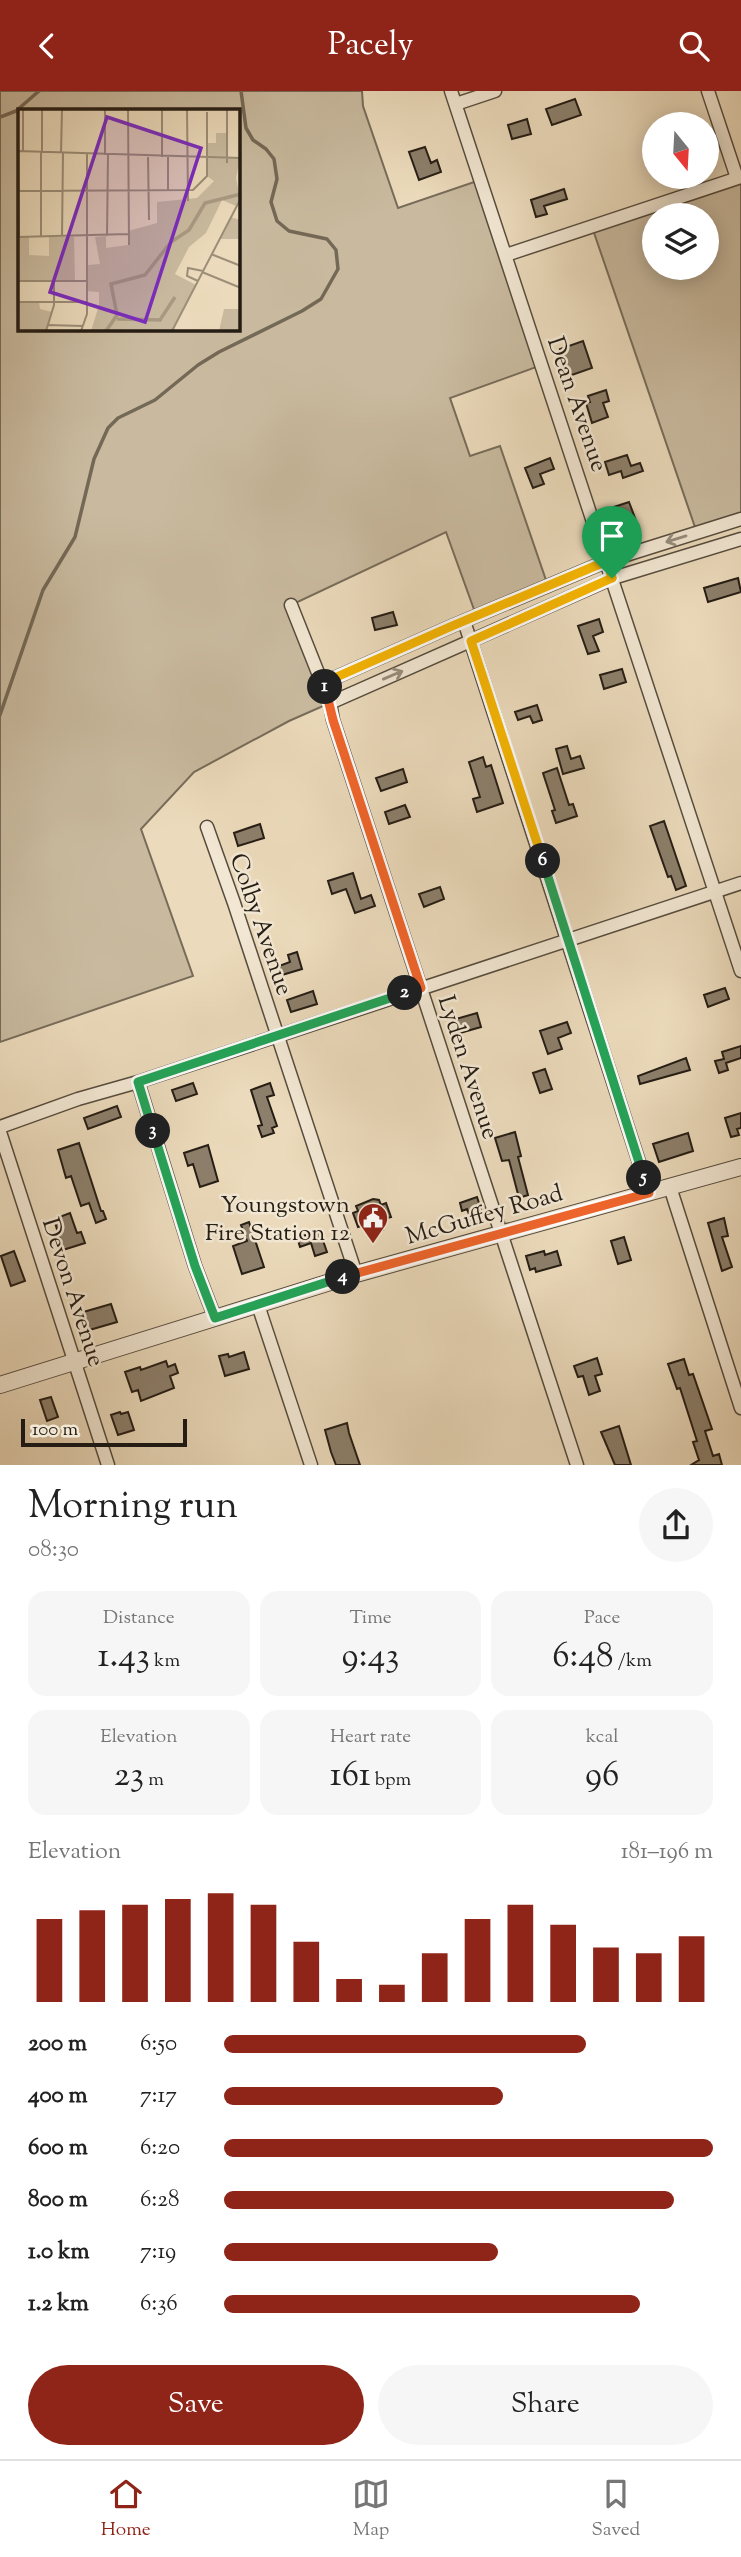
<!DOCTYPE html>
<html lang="en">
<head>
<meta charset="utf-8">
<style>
	:root { --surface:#fff; --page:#f6f6f6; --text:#222; --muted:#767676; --line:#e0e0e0; --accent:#8f2418 }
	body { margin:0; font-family:"Sorts Mill Goudy",serif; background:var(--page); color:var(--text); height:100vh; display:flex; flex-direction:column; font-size:26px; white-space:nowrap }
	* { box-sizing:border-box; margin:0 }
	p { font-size:23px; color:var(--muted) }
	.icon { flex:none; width:38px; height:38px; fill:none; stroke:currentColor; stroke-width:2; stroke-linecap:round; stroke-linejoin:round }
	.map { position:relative; height:1374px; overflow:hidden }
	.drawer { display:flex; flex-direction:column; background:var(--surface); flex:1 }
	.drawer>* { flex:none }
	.needle { width:46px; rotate:162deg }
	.fabs { position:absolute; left:642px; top:21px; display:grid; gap:14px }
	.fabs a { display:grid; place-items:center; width:77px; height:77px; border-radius:50%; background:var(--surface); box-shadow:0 4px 18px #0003; font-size:35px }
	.scale { position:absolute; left:21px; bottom:18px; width:166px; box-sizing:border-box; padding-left:7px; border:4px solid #251d14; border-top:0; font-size:19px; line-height:24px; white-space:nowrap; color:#251d14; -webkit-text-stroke:5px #f2e7d3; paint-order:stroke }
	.pin { position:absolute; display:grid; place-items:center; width:60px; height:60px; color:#fff; margin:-72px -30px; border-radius:50% 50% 50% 0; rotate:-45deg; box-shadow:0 0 7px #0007 }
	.pin .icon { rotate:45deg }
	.km { position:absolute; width:35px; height:35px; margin:-18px; border-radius:50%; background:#222; color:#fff; font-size:19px; line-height:35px; text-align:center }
	.round { display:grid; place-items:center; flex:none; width:74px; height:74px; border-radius:37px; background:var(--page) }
	.headline { display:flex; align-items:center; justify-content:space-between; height:119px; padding:0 28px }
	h1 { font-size:38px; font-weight:600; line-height:52px }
	.stats { display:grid; grid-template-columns:repeat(3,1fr); gap:10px; height:119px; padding:7px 28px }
	.stats div { display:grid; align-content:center; border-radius:18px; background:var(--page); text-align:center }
	.stats b { font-size:35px; font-weight:600 }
	.stats small { font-size:19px; font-weight:400 }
	.stats p { font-size:19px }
	.chart { height:196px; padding:14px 28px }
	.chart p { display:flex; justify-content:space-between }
	.chart svg { width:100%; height:126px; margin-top:7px; stroke:var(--accent); stroke-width:6 }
	.button { display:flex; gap:14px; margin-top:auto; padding:14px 28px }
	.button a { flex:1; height:80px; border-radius:42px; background:var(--accent); color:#fff; font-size:28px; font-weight:600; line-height:80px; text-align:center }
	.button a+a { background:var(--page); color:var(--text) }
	ul { padding:0 28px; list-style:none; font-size:23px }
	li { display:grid; grid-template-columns:112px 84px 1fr; align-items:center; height:52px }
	li i { height:18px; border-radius:9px; background:var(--accent) }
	header { display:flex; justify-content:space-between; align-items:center; height:91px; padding:0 28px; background:var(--accent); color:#fff; font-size:32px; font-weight:600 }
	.menu { display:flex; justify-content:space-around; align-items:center; height:98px; border-top:2px solid var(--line); background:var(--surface); font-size:19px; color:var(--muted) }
	.menu a { display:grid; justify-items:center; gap:4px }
	.menu .active { color:var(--accent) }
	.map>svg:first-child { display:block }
	.green { fill:#c9ba9f; stroke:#776c5a; stroke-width:2; fill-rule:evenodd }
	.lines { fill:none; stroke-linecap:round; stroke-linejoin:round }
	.stream { stroke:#746856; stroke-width:3.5 }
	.building { fill:#8c7f6b; stroke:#251d14; stroke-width:2 }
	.minor-casing { stroke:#564c3e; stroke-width:15 }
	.tertiary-casing { stroke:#564c3e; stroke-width:18 }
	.minor { stroke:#f2e7d3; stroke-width:12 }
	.tertiary { stroke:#f2e7d3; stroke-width:16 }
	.oneway { stroke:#968c7d }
	.split-1-casing { stroke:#fff; stroke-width:14 }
	.split-2-casing { stroke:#fff; stroke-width:14 }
	.split-3-casing { stroke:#fff; stroke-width:14 }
	.split-4-casing { stroke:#fff; stroke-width:14 }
	.split-5-casing { stroke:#fff; stroke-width:14 }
	.split-6-casing { stroke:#fff; stroke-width:14 }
	.split-7-casing { stroke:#fff; stroke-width:14 }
	.split-1 { stroke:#f5b400; stroke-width:9 }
	.split-2 { stroke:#f0652b; stroke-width:9 }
	.split-3 { stroke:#22a559; stroke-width:9 }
	.split-4 { stroke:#22a559; stroke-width:9 }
	.split-5 { stroke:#f0652b; stroke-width:9 }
	.split-6 { stroke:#22a559; stroke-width:9 }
	.split-7 { stroke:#f5b400; stroke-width:9 }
	.labels { text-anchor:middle; stroke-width:5; stroke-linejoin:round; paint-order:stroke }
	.street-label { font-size:24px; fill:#251d14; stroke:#f2e7d3 }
	.poi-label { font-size:24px; fill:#251d14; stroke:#f2e7d3; text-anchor:end }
	.inset-river { fill:none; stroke:#a89a82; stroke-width:3.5 }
	.inset-road { fill:none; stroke:#9c8e78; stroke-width:2 }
	.view { fill:#7b2cbf; fill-opacity:0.15; stroke:#7b2cbf; stroke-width:3.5 }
	.inset-edge { fill:none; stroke:#251d14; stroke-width:3.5 }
</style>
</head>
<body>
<header><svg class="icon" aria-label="back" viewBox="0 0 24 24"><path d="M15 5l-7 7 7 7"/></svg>Pacely<svg class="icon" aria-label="search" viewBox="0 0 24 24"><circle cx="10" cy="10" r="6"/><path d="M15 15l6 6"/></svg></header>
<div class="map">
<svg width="741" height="1374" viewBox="0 0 741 1374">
	<rect width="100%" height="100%" fill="#ebdabb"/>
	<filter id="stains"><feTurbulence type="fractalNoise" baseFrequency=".00286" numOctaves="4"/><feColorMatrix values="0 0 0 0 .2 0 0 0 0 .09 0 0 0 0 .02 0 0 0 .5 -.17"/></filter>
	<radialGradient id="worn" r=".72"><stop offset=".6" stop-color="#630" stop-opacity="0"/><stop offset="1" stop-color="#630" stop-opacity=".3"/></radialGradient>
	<path class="green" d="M 0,0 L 362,0 L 363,15 L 398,117 L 480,89 L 542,274 L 450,307 L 470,365 L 500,355 L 548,495 L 476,524 L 446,441 L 291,514 L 330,612 L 289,630 L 194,681 L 141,738 L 193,885 L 0,951 ZM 19,19 L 238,19 L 238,238 L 19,238 Z
		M 741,86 L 741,428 L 697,442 L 592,136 ZM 654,124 L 707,124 L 707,177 L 654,177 Z"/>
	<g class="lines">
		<path class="stream" d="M 0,26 L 16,20 L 39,0
			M 0,624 L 43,499 L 75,446 L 94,368 L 108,337 L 118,327 L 155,309 L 198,274 L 219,261 L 302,220 L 321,208 L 338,178 L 336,159 L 327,148 L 289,140 L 277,130 L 271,111 L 277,88 L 274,68 L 266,58 L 253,49 L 246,37 L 241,0"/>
	</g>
	<path class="building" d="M 575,8 L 581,24 L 552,34 L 546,18 Z
		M 527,28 L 531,43 L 512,48 L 508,34 Z
		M 425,56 L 431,72 L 437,69 L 441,81 L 419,89 L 409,61 Z
		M 564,98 L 567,108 L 544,115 L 547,123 L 536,126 L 531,109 Z
		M 583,250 L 592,277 L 569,285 L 560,258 Z
		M 606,299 L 609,310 L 603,312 L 608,326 L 592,332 L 586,312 L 590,311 L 588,305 Z
		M 627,364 L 631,375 L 640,372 L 643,380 L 623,387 L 621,380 L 609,384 L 605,371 Z
		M 550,367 L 554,378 L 540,383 L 544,393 L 533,397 L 525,377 Z
		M 629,411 L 638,435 L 622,441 L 614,416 Z
		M 738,487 L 741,501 L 708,511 L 704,497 Z
		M 393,521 L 397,534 L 375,539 L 372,527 Z
		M 599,528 L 603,541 L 593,545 L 599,560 L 588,563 L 578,535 Z
		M 622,578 L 626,591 L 604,598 L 600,584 Z
		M 537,614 L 542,629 L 533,632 L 530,625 L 518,629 L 515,621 Z
		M 567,655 L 571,668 L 580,665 L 584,677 L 563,683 L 556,658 Z
		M 483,666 L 486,676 L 491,674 L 503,712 L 477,721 L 473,708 L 480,706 L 469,671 Z
		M 557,677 L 569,714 L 573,713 L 577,725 L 556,732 L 552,720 L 555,719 L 543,682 Z
		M 403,678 L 407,691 L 381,700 L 376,687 Z
		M 405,714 L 410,726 L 389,733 L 385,721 Z
		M 664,730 L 686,795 L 676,799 L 671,785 L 668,786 L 650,735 Z
		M 260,733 L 264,747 L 238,755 L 234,742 Z
		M 353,782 L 361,808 L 371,804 L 375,815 L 355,822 L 346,798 L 332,803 L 328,790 Z
		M 440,796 L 444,808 L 424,816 L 419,803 Z
		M 297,861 L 302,878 L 282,884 L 279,875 L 290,871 L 288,864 Z
		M 725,897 L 729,908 L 708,916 L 704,904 Z
		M 313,900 L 317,913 L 291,921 L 287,909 Z
		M 477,922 L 481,936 L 460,942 L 456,928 Z
		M 567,931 L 571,942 L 558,947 L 562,958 L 548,963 L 540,940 Z
		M 741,955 L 741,967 L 726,972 L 728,979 L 719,982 L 715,970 L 724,968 L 722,961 Z
		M 686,967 L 690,979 L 640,993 L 638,985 Z
		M 545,978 L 552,998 L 540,1002 L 533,982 Z
		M 193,992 L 197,1003 L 176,1010 L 172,999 Z
		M 270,992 L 274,1004 L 267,1006 L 277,1035 L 272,1037 L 274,1042 L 262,1046 L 258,1035 L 262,1034 L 251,999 Z
		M 117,1015 L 121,1026 L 88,1038 L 84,1027 Z
		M 741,1022 L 741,1037 L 737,1038 L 739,1044 L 731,1046 L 725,1027 Z
		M 515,1041 L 521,1065 L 518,1066 L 528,1104 L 519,1107 L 509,1069 L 502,1070 L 495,1047 Z
		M 688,1042 L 693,1060 L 659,1071 L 653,1053 Z
		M 79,1052 L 101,1120 L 103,1120 L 106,1128 L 96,1132 L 89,1112 L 81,1115 L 71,1085 L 66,1087 L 58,1059 Z
		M 208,1054 L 218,1090 L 200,1096 L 193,1073 L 188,1075 L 184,1062 Z
		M 477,1106 L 484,1127 L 472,1131 L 467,1118 L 462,1120 L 460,1112 Z
		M 373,1108 L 379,1109 L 381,1114 L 386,1112 L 391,1126 L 380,1129 L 383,1139 L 372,1143 L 368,1133 L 358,1136 L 353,1122 L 358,1120 L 356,1115 Z
		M 70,1122 L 77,1142 L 81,1141 L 85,1152 L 63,1159 L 54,1128 Z
		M 724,1127 L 728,1145 L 722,1146 L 732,1176 L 722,1180 L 708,1132 Z
		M 249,1131 L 264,1176 L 242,1183 L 233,1155 L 247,1150 L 241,1134 Z
		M 320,1141 L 327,1161 L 315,1165 L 311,1152 L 300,1156 L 297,1146 Z
		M 624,1146 L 631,1169 L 618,1173 L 611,1150 Z
		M 14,1160 L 25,1190 L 11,1195 L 1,1165 Z
		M 544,1160 L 545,1164 L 557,1160 L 561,1174 L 536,1181 L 535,1177 L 530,1179 L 526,1165 Z
		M 111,1213 L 117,1231 L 86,1240 L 80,1222 Z
		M 244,1261 L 249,1278 L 225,1285 L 219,1265 L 228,1263 L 229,1266 Z
		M 597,1267 L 602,1283 L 595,1285 L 600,1300 L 589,1304 L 583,1285 L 578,1286 L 574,1275 Z
		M 684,1268 L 689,1284 L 693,1283 L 712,1338 L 705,1340 L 713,1365 L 719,1363 L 722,1374 L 691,1374 L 699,1369 L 693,1351 L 697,1350 L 680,1297 L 677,1298 L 668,1273 Z
		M 166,1270 L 168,1276 L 175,1273 L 178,1282 L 170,1285 L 174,1297 L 141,1310 L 138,1299 L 132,1301 L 125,1281 L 140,1276 L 141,1279 Z
		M 51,1306 L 58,1326 L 47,1330 L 40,1309 Z
		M 120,1321 L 121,1323 L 128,1321 L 134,1339 L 118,1344 L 111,1324 Z
		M 347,1332 L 349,1342 L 360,1374 L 336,1374 L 331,1361 L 325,1339 Z
		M 619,1335 L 631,1374 L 615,1374 L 601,1341 Z"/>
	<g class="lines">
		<g class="minor-casing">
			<path id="minor" d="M 451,0 L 741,880
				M 708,0 L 737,87
				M 456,13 L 495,0
				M 506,164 L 741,86
				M 291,514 L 330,612 L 333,629 L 577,1374
				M 464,530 L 649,1102
				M 323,592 L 452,535 L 607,470 L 741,428
				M 330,612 L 613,487 L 741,448
				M 207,736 L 234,812 L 356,1183
				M 138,991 L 195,1175 L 215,1227
				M 0,1036 L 78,1008 L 138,991 L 741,792
				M 0,1041 L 108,1374
				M 670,1096 L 741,1317
				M 258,1214 L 311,1374"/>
		</g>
		<g class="tertiary-casing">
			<path id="tertiary" d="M 0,1294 L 356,1183 L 741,1076"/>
		</g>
		<use href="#minor" class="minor"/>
		<use href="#tertiary" class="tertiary"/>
	</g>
	<defs><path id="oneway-shaft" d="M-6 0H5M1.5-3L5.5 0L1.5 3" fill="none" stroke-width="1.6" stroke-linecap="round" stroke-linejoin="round" transform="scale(1.75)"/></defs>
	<g class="oneway">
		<use href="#oneway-shaft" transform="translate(676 448) rotate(163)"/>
		<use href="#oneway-shaft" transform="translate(393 584) rotate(-23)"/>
	</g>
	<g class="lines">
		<g class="split-1-casing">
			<path id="split-1" d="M 325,596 L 323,592 L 452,535 L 607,470 L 612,487"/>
		</g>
		<g class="split-2-casing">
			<path id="split-2" d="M 325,596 L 333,629 L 421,897 L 405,902"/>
		</g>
		<g class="split-3-casing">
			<path id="split-3" d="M 153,1040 L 138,991 L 405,902"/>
		</g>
		<g class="split-4-casing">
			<path id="split-4" d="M 153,1040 L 195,1175 L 215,1227 L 343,1186"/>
		</g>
		<g class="split-5-casing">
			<path id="split-5" d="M 343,1186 L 649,1102 L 644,1087"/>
		</g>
		<g class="split-6-casing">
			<path id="split-6" d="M 543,770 L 644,1087"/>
		</g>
		<g class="split-7-casing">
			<path id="split-7" d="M 543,770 L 471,550 L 612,487"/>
		</g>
		<use href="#split-1" class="split-1"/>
		<use href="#split-2" class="split-2"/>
		<use href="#split-3" class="split-3"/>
		<use href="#split-4" class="split-4"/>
		<use href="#split-5" class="split-5"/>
		<use href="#split-6" class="split-6"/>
		<use href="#split-7" class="split-7"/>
	</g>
	<defs>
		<g id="civic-pin" transform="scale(1.575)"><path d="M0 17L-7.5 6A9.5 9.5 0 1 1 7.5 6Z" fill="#8f2418" stroke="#f2e7d3"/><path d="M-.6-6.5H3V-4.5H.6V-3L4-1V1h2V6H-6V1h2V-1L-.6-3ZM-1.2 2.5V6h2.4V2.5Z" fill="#fff"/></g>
	</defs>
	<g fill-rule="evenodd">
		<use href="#civic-pin" x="373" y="1127"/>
	</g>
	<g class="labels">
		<g class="street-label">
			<text transform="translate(578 313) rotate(71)" y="8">Dean Avenue</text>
			<text transform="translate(262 833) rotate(71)" y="8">Colby Avenue</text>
			<text transform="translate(469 976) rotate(72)" y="8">Lyden Avenue</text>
			<text transform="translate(484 1123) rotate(-16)" y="8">McGuffey Road</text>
			<text transform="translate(74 1201) rotate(72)" y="8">Devon Avenue</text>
		</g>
		<g class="poi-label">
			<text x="350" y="1121">Youngstown<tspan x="350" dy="28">Fire Station 12</tspan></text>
		</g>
	</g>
	<g transform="translate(18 18)">
		<rect width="222" height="222" fill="#ebdabb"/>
		<path d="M 198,24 L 209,24 L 209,49 L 222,49 L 218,69 L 222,89 L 218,97 L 204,91 L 188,124 L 171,138 L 157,165 L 178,176 L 154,222 L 73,222 L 81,196 L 81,183 L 69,182 L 69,156 L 82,155 L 77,128 L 88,127 L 88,139 L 110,136 L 110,122 L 139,114 L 139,93 L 179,89 L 196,72 L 189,67 L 189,34 L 198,34 ZM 213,108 L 222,111 L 222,130 L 201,130 ZM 0,128 L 11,128 L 11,146 L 31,147 L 31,128 L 56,128 L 57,172 L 0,172 ZM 1,193 L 21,193 L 22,200 L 34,203 L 28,222 L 0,222 ZM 206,200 L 222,200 L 222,222 L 201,222 Z" fill="#c9ba9f"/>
		<path class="inset-river" d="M 99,210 L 142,211 L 157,188M 88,222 L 99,206 L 93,175 L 127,166 L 153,133 L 171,121 L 187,94 L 223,85"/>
		<path class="inset-road" d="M 5,0 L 5,42M 24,0 L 24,43M 110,0 L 111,136M 144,0 L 144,48M 169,0 L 170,92M 209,0 L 209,54M 0,42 L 223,49M 0,42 L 1,128M 23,43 L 23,128M 43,44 L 44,0M 87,46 L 87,0M 130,48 L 131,111M 0,82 L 175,81 L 189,67 L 189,3M 150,82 L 150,48M 89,127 L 90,46M 0,128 L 110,125M 44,128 L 45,44M 193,145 L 223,157M 184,163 L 223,179M 0,172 L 69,172M 180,172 L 169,167 L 170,159 L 185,162M 0,193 L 69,193M 29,216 L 65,217M 28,222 L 36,196 L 36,172M 63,222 L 69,205 L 69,45M 154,222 L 223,89"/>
		<path class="view" d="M 89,8 L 183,39 L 127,213 L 32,183 Z"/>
		<rect width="222" height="222" class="inset-edge"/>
	</g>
	<rect width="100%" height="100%" filter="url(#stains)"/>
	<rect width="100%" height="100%" fill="url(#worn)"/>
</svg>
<div class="fabs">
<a><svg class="needle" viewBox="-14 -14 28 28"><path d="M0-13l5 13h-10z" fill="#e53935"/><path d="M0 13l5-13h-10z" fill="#767676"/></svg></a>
<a><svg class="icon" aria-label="layers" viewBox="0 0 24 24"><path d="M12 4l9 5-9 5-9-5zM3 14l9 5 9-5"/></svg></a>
</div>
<div class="scale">100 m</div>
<div class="pin" style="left:612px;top:487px;background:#1e9e55"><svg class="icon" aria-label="arrive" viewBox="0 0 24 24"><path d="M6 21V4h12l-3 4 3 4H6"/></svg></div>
<b class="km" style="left:325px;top:596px">1</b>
<b class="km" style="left:405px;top:902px">2</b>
<b class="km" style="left:153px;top:1040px">3</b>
<b class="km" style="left:343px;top:1186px">4</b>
<b class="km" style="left:644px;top:1087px">5</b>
<b class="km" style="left:543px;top:770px">6</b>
</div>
<section class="drawer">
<div class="headline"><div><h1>Morning run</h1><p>08:30</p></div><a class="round"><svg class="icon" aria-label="share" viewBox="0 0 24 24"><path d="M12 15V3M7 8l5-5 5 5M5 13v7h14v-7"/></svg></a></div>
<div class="stats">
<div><p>Distance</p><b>1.43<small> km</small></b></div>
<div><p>Time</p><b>9:43</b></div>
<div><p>Pace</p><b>6:48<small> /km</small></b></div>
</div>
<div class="stats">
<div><p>Elevation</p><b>23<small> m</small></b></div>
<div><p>Heart rate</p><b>161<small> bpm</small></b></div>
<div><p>kcal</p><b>96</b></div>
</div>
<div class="chart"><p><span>Elevation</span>181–196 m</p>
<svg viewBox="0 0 160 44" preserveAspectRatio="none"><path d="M5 44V15M15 44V12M25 44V10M35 44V8M45 44V6M55 44V10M65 44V23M75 44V36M85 44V38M95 44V27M105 44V15M115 44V10M125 44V17M135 44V25M145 44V27M155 44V21"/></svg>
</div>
<ul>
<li><b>200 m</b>6:50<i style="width:74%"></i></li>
<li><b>400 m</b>7:17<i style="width:57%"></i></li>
<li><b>600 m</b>6:20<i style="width:100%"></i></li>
<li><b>800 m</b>6:28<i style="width:92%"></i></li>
<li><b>1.0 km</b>7:19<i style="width:56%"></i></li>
<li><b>1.2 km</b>6:36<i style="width:85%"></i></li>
</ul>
<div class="button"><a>Save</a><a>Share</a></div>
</section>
<nav class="menu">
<a class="active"><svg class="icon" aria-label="home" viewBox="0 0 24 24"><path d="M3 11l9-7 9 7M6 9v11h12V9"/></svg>Home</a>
<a><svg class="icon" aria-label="map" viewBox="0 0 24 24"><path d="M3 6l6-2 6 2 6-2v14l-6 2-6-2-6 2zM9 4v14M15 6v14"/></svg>Map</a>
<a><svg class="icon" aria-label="saved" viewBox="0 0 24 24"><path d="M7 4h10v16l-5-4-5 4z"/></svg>Saved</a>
</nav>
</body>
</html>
